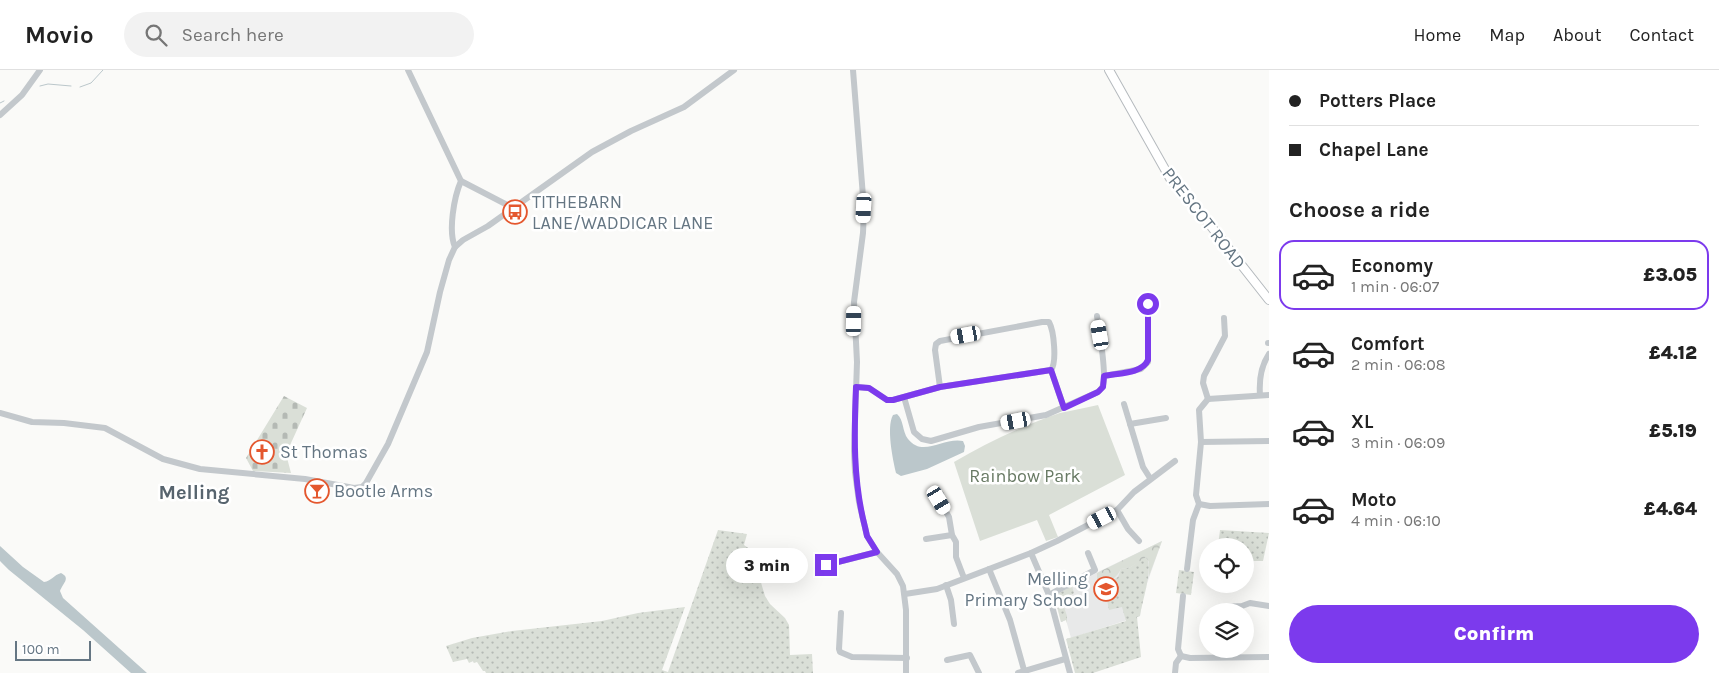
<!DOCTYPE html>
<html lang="en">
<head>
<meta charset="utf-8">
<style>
	body { margin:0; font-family:Karla,sans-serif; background:#f2f2f2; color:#222; height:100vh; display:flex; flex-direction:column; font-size:19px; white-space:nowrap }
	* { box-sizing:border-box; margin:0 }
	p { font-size:16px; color:#767676 }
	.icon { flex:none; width:28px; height:28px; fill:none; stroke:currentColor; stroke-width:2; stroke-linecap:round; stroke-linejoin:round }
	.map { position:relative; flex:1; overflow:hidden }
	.side { display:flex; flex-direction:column; background:#fff; width:450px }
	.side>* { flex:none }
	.banner { display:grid; align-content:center; height:110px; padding:0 20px; background:#fff }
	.tools { position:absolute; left:1199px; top:468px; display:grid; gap:10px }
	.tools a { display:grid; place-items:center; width:55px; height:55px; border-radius:50%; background:#fff; box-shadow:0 5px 20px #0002; font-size:25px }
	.scale { position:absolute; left:15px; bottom:12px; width:76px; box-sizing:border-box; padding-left:5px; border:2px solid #657683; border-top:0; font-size:14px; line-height:18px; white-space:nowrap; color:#657683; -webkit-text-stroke:4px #fff; paint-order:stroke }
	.end { position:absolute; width:22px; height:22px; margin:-11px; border:6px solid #7c3aed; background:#fff; box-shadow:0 0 0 2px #fff }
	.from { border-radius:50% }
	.bubble { position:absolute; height:35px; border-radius:18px; background:#fff; box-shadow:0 5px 20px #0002; font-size:16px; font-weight:800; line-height:35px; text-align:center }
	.car { position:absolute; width:15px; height:30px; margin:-15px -8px; border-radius:6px; box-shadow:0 0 4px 1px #0007; background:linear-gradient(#fff 24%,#345 0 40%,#fff 0 76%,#345 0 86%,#fff 0) }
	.banner b { display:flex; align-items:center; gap:18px; height:48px; font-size:19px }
	.banner b+b { border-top:1px solid #e0e0e0 }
	.banner i { width:12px; height:12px; background:#222 }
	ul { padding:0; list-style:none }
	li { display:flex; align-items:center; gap:15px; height:70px; margin:0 10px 8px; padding:0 10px; border:2px solid transparent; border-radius:15px }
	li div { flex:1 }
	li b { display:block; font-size:19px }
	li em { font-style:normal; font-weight:800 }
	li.selected { border-color:#7c3aed }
	li>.icon { width:45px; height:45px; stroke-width:1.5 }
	h2 { padding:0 20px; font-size:22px; line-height:60px }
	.primary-button { display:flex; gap:10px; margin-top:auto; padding:10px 20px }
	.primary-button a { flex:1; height:58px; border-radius:30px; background:#7c3aed; color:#fff; font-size:20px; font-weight:800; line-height:58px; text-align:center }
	header { display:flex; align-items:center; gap:30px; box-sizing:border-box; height:70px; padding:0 25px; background:#fff; border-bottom:1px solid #e0e0e0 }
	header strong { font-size:24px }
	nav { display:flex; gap:28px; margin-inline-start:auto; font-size:18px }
	.search { width:350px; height:45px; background:#f2f2f2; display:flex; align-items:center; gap:12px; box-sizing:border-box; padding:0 18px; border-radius:28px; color:#767676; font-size:19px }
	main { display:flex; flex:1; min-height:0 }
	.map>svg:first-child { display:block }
</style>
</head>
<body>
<header>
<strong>Movio</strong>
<div class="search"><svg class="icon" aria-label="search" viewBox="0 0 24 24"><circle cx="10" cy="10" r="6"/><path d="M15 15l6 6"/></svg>Search here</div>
<nav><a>Home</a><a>Map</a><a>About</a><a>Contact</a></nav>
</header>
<main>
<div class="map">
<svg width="1269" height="603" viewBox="0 0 1269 603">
	<defs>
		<pattern id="grass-dots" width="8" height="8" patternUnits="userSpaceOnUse" patternTransform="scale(1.25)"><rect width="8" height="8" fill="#dadfd7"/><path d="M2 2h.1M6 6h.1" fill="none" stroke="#b4b9b4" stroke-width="1.8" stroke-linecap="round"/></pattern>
		<pattern id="forest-crowns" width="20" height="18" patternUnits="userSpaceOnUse" patternTransform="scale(1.25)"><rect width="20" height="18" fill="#dadfd7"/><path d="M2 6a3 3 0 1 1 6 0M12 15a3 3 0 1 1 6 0" fill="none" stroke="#b4b9b4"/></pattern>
		<pattern id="cemetery-stones" width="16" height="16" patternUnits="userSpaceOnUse" patternTransform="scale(1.25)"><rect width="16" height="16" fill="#dadfd7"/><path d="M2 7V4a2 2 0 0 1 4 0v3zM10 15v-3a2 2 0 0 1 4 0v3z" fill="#b4b9b4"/></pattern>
	</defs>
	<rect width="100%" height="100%" fill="#fafaf8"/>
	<path fill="#e8e9e9" d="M1162,471L1144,522L1140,546L1071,568L1066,550L1061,552L1055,530L1057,524L1102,500Z"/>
	<g fill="url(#grass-dots)">
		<path d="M718,460L747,464L744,475L751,480L753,486L757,485L758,488L754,489L765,526L770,534L785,548L789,555L790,585L812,584L813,603H486L485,601H483L477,592L474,593L473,591L469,593L467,589L453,592L446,576L472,568L512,561L602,551L638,543L685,537L662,600L668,602Z"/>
		<path d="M1220,460L1269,463L1263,491H1245V476H1218Z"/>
		<path d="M1144,487L1147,488C1153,500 1142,532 1140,546L1137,547L1141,587L1093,603H1075L1066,569L1126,551L1122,537L1109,540L1107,530L1113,528L1111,514L1103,516L1101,510H1113L1118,507L1121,499L1131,497Z"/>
		<path d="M1179,500L1194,502L1191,525L1176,523Z"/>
		<path d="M1072,516L1074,523L1073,524L1061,528L1067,546V553L1066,550L1061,552L1055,528L1057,524Z"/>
	</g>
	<path fill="url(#forest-crowns)" d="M1162,471L1149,506V492L1146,487L1131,497L1121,499C1114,512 1109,511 1097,510V503Z"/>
	<path fill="url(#cemetery-stones)" d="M284,326L307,338L286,384L291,403L253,401L246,388Z"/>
	<path fill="#dadfd7" d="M1098,335L1125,405L1049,445L1058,467L1046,471L1037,450L980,471L954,392C987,373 1024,355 1060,343C1073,340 1086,338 1098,335Z"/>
	<g fill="#bbc7cb">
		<path d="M897,344C904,350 902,361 908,369C923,388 943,367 963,371L965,376L964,382L927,399L901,406L896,403C893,390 886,357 893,345Z"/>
		<path d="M0,476L23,497L44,512C51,511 54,505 61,503C71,508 63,513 60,521L63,528L147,603H131L83,560L9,500L0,491Z"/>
	</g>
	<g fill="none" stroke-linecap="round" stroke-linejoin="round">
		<g stroke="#bbc7cb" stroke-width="1">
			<path d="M40,16L48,14L71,16"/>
			<path d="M80,17L91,13L103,0"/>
			<path d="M0,33L4,31"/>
		</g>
		<g stroke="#b5babe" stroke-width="10">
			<path id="major" d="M1109,0L1171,110L1210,155L1269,230"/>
		</g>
		<g stroke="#c3c8cc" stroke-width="6">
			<path d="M408,0L461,111C454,127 448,161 455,177"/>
			<path d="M853,0L864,139L863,163L854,232L857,292L854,381L855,402L859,432L867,466L877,482L897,504L903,516L906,540V603"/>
			<path d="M0,45L22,25L40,0"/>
			<path d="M461,111L513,138"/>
			<path d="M1268,273H1269"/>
			<path d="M1104,306L1141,299L1148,292V233"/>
			<path d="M856,317L869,318L887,330H893L940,317L1051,300"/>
			<path d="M940,317L935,280L936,274L940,271L1042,252H1049C1054,261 1057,292 1051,300L1064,338"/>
			<path d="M1260,325C1259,311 1261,296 1269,284"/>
			<path d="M904,327L914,362L922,369L931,371L979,357L1046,345L1098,322C1101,319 1102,319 1103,315C1107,303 1099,260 1097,246"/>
			<path d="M1208,329L1203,313L1204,306L1225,266L1224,248"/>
			<path d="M1208,329L1269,325"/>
			<path d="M1124,334L1143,397L1150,408"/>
			<path d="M0,343L32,352L64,353L105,358L163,389L200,399L305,409L354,418L362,417L366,413L388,374L427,282L440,222L449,190L455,177L463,170L488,156L592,82L631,61L684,37L734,0"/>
			<path d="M1130,354L1166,348"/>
			<path d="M1201,372L1269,371"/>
			<path d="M941,424L939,430L949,447L952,465L956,472V487L964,508"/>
			<path d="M1199,434L1210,436L1269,434"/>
			<path d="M1117,440L1128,459L1139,471"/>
			<path d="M926,469L952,465"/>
			<path d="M1031,483L1049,525L1070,603"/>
			<path d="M826,495L877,482"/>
			<path d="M989,499L1010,550L1024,600"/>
			<path d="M1187,499L1193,450L1199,434L1196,425L1201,372L1199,340L1208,329"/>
			<path d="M946,515L951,530L954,554"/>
			<path d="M905,524L937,519L1031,483L1057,471L1117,440L1134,422L1175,391"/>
			<path d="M1049,525L1095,500L1088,483"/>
			<path d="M1224,537L1242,536L1250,533L1269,536"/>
			<path d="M841,543L839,579L840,582L852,587L907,588"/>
			<path d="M1181,586L1190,588L1269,587"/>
			<path d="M1181,586L1178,579L1183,526"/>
			<path d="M947,590L970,585L979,603"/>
			<path d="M1018,603L1065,589"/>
			<path d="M1175,603L1176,593L1181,586"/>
		</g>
		<use href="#major" stroke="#fff" stroke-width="8"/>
	</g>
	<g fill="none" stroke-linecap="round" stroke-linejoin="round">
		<path stroke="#7c3aed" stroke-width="6" d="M826,495L877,482L867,466L865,457C853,411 854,365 856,317L869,318L887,330H893L940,317L1051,300L1064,338L1098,322L1103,317L1104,306C1118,303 1142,304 1148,290V234"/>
	</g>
	<defs>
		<g id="bus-ring" transform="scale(1.25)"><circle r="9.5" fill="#fff" stroke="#e4572e" stroke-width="1.5"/><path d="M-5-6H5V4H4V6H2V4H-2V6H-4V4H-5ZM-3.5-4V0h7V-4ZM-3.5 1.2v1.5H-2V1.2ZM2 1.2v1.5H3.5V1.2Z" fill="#e4572e"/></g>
		<g id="church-ring" transform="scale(1.25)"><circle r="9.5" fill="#fff" stroke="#e4572e" stroke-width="1.5"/><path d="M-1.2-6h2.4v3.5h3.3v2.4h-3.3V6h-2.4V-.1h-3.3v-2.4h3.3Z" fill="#e4572e"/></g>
		<g id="bar-ring" transform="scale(1.25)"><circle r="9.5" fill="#fff" stroke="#e4572e" stroke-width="1.5"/><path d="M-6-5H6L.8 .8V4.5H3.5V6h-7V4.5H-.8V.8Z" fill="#e4572e"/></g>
		<g id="school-ring" transform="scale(1.25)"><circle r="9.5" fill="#fff" stroke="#e4572e" stroke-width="1.5"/><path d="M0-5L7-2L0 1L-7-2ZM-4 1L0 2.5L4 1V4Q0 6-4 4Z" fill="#e4572e"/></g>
	</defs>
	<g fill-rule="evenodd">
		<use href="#bus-ring" x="515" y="142"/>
		<use href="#church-ring" x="262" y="382"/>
		<use href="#bar-ring" x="317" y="421"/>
		<use href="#school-ring" x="1106" y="519"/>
	</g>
	<g text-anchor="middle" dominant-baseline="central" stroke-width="5" stroke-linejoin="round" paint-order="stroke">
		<g font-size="18" fill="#657683" stroke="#fff" text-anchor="start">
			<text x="532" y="132">TITHEBARN<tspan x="532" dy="21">LANE/WADDICAR LANE</tspan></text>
			<text x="280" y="382">St Thomas</text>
			<text x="334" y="421">Bootle Arms</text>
			<text x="1088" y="509" text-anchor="end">Melling<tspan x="1088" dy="21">Primary School</tspan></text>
		</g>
		<g font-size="18" fill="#657683" stroke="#fff">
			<text transform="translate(1204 148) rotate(52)">PRESCOT ROAD</text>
		</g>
		<g font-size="18" fill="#687a64" stroke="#fff">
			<text x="1025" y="406">Rainbow Park</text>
		</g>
		<g font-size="20" font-weight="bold" fill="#57646e" stroke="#fff">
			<text x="194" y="422">Melling</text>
		</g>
	</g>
</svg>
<div class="tools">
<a><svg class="icon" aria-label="locate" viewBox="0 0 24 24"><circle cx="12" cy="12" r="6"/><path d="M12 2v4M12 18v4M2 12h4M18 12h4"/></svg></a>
<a><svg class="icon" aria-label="layers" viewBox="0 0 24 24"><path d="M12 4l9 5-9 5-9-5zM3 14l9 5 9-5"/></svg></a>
</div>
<div class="scale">100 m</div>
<i class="end from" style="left:1148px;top:234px"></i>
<i class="end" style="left:826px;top:495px"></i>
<div class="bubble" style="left:726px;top:478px;width:82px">3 min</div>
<i class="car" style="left:864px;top:138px;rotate:183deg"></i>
<i class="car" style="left:854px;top:251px;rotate:1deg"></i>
<i class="car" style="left:966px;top:265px;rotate:260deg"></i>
<i class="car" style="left:1100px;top:265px;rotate:350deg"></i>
<i class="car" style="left:1016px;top:351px;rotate:260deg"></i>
<i class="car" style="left:939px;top:430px;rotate:149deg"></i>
<i class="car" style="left:1102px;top:448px;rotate:243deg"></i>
</div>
<section class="side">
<div class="banner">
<b><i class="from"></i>Potters Place</b>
<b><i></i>Chapel Lane</b>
</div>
<h2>Choose a ride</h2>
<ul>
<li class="selected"><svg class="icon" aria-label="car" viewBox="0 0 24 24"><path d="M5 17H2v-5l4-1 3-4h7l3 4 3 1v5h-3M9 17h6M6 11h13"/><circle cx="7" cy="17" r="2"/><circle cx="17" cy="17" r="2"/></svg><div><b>Economy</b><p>1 min · 06:07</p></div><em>£3.05</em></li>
<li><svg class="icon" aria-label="car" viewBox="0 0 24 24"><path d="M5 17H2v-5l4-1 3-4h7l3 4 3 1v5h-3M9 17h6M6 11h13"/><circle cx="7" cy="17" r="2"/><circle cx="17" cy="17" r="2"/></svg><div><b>Comfort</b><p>2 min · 06:08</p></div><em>£4.12</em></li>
<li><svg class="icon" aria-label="car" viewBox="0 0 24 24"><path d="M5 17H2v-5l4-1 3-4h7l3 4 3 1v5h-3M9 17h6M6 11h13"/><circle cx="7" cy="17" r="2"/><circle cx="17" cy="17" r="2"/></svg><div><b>XL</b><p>3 min · 06:09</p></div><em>£5.19</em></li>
<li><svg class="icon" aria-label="car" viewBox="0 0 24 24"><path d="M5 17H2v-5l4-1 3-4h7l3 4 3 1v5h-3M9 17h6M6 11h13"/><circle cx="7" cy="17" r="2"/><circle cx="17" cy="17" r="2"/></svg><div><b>Moto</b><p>4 min · 06:10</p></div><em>£4.64</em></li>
</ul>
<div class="primary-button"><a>Confirm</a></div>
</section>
</main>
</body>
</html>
